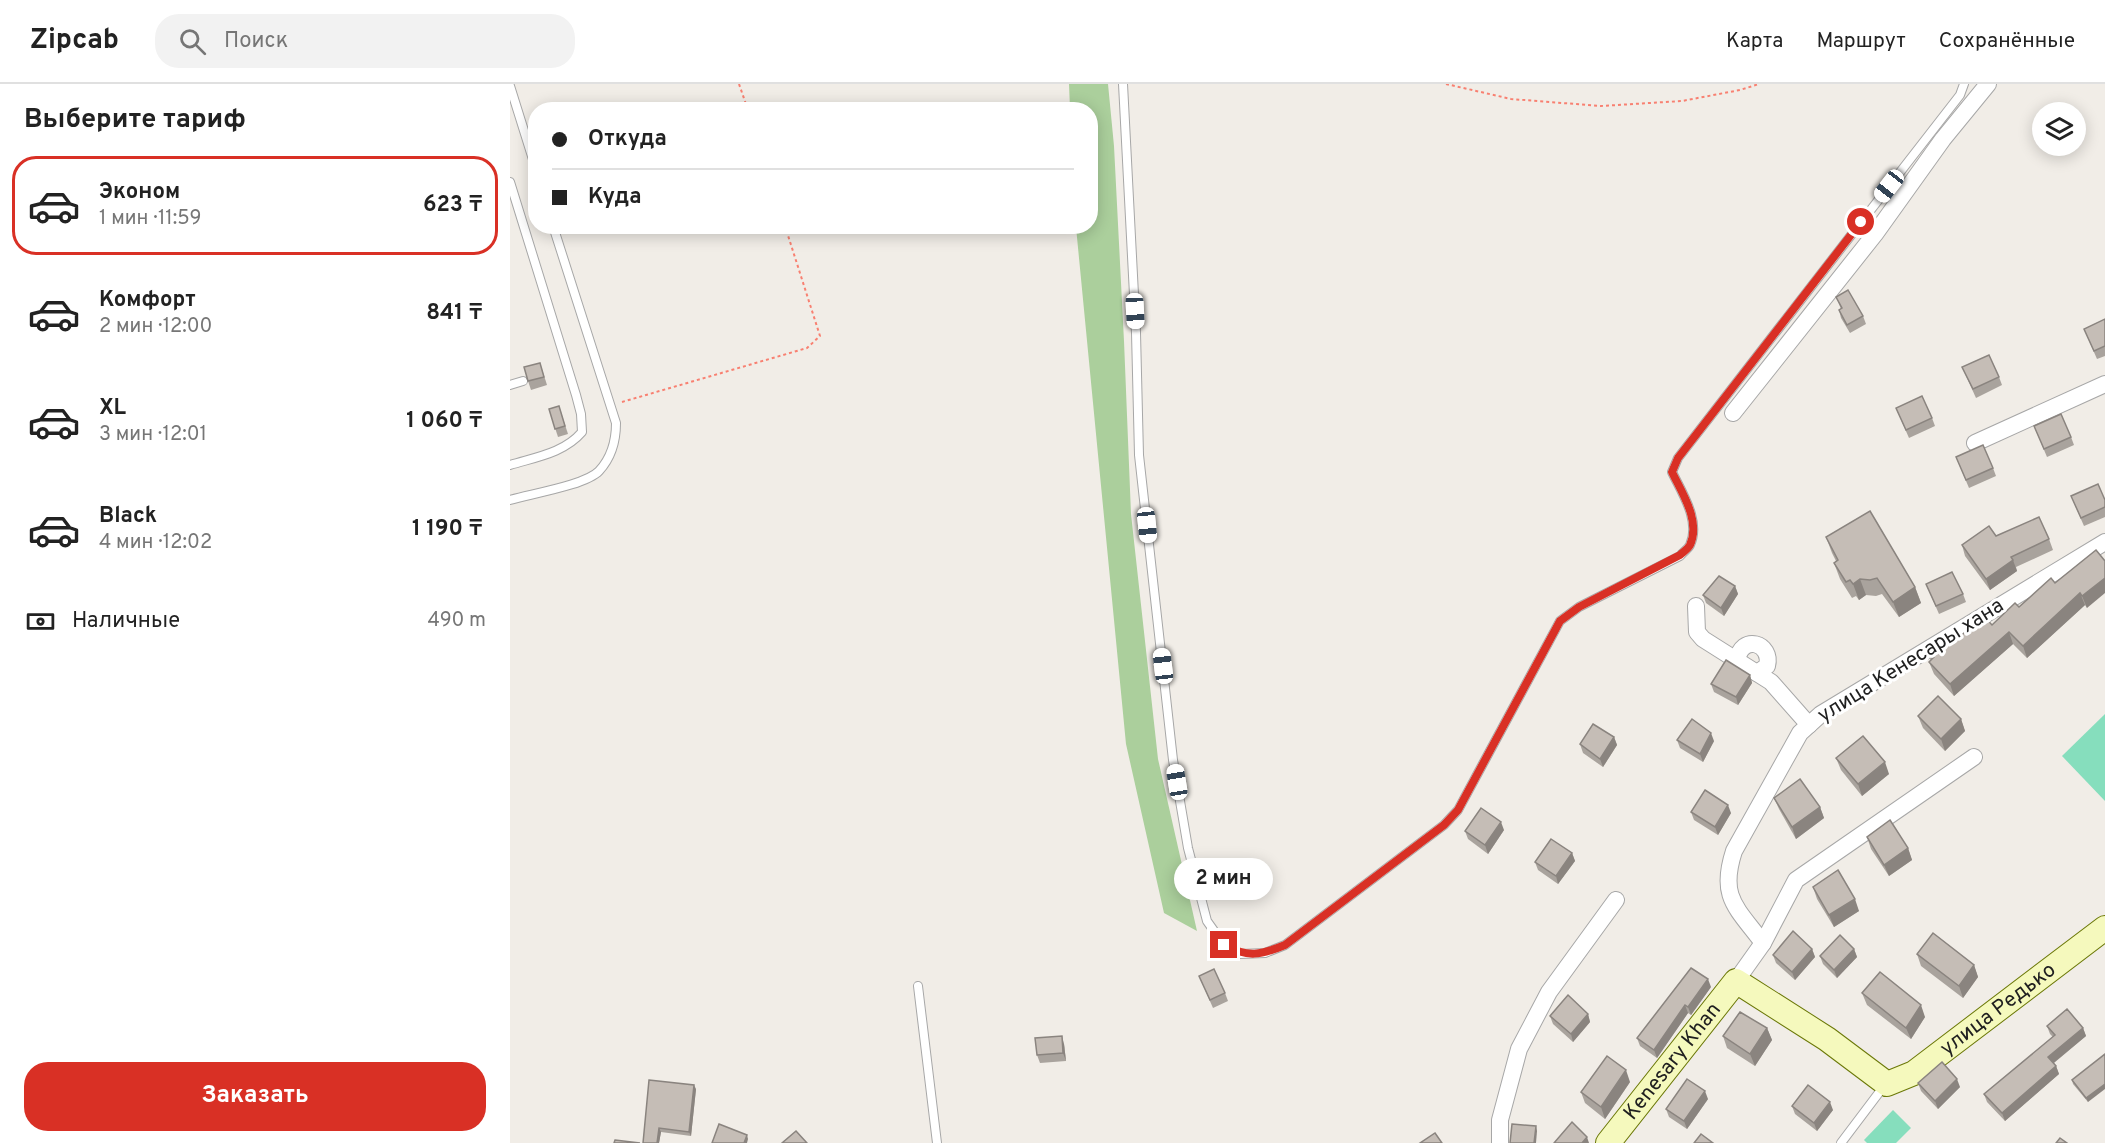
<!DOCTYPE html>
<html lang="ru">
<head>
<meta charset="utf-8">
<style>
	body { margin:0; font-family:Overpass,sans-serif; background:#f2f2f2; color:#222; height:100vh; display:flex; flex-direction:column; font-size:22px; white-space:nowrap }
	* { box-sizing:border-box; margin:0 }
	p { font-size:20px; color:#767676 }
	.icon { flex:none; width:33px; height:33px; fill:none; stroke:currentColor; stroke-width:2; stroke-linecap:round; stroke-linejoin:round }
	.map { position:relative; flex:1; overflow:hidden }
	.panel { display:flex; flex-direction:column; background:#fff; width:510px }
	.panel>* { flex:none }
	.hud { position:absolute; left:18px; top:18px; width:570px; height:132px; border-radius:24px; box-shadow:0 3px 15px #0003; display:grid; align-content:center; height:132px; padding:0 24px; background:#fff }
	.tools { position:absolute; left:1522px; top:18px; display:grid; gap:12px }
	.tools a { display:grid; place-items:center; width:54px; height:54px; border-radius:50%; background:#fff; box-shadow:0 3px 15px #0003; font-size:30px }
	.end { position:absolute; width:27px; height:27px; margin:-14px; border:8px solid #d93025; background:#fff; box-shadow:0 0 0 3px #fff }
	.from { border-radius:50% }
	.bubble { position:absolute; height:42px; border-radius:21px; background:#fff; box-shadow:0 3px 15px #0003; font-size:20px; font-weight:700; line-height:42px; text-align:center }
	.car { position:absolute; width:18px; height:36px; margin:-18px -9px; border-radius:8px; box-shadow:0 0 4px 2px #0007; background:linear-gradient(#fff 24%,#345 0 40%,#fff 0 76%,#345 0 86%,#fff 0) }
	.hud b { display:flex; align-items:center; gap:21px; height:57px; font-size:22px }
	.hud b+b { border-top:2px solid #e0e0e0 }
	.hud i { width:15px; height:15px; background:#222 }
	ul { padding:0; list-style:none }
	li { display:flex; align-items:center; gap:18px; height:99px; margin:0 12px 9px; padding:0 12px; border:3px solid transparent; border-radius:24px }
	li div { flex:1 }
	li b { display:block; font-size:22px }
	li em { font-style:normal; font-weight:700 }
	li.selected { border-color:#d93025 }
	li>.icon { width:54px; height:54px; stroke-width:1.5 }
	h2 { padding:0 24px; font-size:27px; line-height:72px }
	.pay { display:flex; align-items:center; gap:15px; height:66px; padding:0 24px; font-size:22px }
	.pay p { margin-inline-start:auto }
	.button { display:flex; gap:12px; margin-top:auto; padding:12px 24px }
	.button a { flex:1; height:69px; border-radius:24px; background:#d93025; color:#fff; font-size:24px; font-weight:700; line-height:69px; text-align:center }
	header { display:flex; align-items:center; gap:36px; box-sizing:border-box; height:84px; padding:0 30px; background:#fff; border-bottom:2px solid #e0e0e0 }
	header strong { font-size:28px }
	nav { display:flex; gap:33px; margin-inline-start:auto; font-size:21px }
	.search { width:420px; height:54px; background:#f2f2f2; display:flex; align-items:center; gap:15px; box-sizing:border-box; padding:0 21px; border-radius:24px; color:#767676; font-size:22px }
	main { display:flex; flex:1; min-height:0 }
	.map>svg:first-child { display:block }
</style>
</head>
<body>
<header>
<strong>Zipcab</strong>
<div class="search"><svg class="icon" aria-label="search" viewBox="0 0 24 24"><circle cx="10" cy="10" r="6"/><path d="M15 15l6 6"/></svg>Поиск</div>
<nav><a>Карта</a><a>Маршрут</a><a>Сохранённые</a></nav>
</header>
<main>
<section class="panel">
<h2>Выберите тариф</h2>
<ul>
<li class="selected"><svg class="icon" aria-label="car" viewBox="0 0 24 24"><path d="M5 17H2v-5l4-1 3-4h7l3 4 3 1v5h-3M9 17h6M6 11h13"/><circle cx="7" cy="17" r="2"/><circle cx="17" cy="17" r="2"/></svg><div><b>Эконом</b><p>1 мин · 11:59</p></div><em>623 ₸</em></li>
<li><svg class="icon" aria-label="car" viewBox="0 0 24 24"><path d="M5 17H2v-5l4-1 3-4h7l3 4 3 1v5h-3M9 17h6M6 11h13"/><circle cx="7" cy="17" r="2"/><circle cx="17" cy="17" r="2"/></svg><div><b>Комфорт</b><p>2 мин · 12:00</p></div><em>841 ₸</em></li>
<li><svg class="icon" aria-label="car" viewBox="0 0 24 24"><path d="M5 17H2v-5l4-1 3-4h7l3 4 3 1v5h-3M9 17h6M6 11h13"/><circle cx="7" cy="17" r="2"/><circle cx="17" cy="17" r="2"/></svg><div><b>XL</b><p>3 мин · 12:01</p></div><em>1 060 ₸</em></li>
<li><svg class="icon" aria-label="car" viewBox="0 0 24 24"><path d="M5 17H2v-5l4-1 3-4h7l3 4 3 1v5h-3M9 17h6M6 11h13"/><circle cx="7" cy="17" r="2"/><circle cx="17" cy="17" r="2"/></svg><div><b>Black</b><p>4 мин · 12:02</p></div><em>1 190 ₸</em></li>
</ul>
<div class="pay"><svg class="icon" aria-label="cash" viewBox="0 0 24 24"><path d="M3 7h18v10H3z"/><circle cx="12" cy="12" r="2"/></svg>Наличные<p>490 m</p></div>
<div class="button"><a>Заказать</a></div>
</section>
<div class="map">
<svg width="1595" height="1059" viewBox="0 0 1595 1059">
	<rect width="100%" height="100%" fill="#f1ede7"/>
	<path fill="#abcf9c" d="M559,0H598L604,62L614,257L621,430L648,675L687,847L654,829L616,660L566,143L580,142V26L560,25Z"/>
	<g fill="#86debd">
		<path d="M1595,630V717L1552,672Z"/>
		<path d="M1383,1026L1401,1044L1386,1059H1357L1354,1056Z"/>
	</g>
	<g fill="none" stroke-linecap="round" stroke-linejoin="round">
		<g stroke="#a7a7a7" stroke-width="10">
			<g id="lane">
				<path d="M613,0L626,249L629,371L663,676L678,764L697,837L714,861L730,870L755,869L775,861L934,741L948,726L1050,537L1069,523L1170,472C1173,468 1178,465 1180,461C1191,437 1172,409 1162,388L1168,374L1450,11L1454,0"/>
				<path d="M0,2L26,85"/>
				<path d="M0,98L66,311L71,330L72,348C54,369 26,373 0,381"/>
				<path d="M0,301L13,297"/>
				<path d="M0,416C20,410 76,401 89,387C102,373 106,357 106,339L43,142"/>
				<path d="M408,902L427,1059"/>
				<path d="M1331,1059L1374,1002"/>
			</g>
		</g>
		<g stroke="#a7a7a7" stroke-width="18">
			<g id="street">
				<path d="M1223,329L1365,150L1433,55L1478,0"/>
				<path d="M1465,359L1595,300"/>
				<path d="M1186,522L1187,548L1193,555L1261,598L1299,641"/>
				<path d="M1227,577C1231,549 1263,559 1257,582L1247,589"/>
				<path d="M1253,859C1226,823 1209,813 1224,767L1290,649L1311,630L1595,458"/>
				<path d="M1226,897L1253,859L1286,796L1464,673"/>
				<path d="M990,1059V1036L1009,965L1039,908L1106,816"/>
			</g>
		</g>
		<g stroke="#6b7807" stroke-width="26">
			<g id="secondary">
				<path id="s1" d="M1098,1059L1226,897L1317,955L1377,1000L1404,989L1595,844"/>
			</g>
		</g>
		<g stroke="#f88071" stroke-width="2" stroke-dasharray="3 3" stroke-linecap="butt">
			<path d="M229,0L238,26"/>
			<path d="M936,0L1001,15L1091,22L1172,17L1230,6L1249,0"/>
			<path d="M112,318L297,264L310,252L275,142"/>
		</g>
		<use href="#lane" stroke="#fff" stroke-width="8"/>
		<use href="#street" stroke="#fff" stroke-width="16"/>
		<use href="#secondary" stroke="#f5f9bd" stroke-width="24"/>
	</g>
	<g fill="#a9a39d">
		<path d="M1326,213L1353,232L1356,240L1340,249L1331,234L1329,226L1331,225Z"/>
		<path d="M1595,235V272L1587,275L1574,245Z"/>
		<path d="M30,279L37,301L21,306L18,297Z"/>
		<path d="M1452,283L1489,293L1492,301L1466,314Z"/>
		<path d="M49,322L58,350L48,353L39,325Z"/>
		<path d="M1386,324L1422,334L1425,342L1399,354Z"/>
		<path d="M1524,342L1561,353L1564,361L1537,373Z"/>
		<path d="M1446,373L1483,384L1486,392L1459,404Z"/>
		<path d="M1561,412L1595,416V433L1574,442Z"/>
		<path d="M1486,452L1539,455L1543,466L1506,483L1507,487L1480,506L1455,472L1452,461Z"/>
		<path d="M1316,453L1405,503L1411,519L1389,533L1372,510L1366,512L1356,511L1349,516L1346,512L1342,514L1330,495L1324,479L1326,477L1322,469Z"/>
		<path d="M1586,466L1577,524L1575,521L1517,574L1503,560L1444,612L1424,590L1419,578L1421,577L1416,564L1437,561L1446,556L1460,543L1458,538L1482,541L1545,499Z"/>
		<path d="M1416,500L1453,510L1456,518L1429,530Z"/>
		<path d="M1225,502L1228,510L1214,532L1196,519L1193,511Z"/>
		<path d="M1240,591L1242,599L1228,621L1204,608L1201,600Z"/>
		<path d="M1408,632L1451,635L1455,647L1435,667L1413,644Z"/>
		<path d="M1104,653L1107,661L1093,683L1073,669L1070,660Z"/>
		<path d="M1167,656L1204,657L1193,678L1170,664Z"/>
		<path d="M1326,674L1379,690L1352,712L1331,686Z"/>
		<path d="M1264,714L1310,723L1314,734L1286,755L1269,725Z"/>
		<path d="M1181,728L1221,729L1208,751L1184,736Z"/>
		<path d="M994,746L978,770L958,755L955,747Z"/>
		<path d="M1357,753L1398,764L1402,776L1379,792L1361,765Z"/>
		<path d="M1062,769L1065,777L1048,800L1028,786L1025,778Z"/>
		<path d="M1303,803L1349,827L1324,843L1307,815Z"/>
		<path d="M1302,865L1305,873L1285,896L1266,879L1263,871Z"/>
		<path d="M1344,865L1347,873L1327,894L1313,880L1310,872Z"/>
		<path d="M1407,870L1464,881L1468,893L1453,914L1411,882Z"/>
		<path d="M689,892L715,909L718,917L703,924Z"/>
		<path d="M1201,903L1181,931L1178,929L1147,974L1130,962L1127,954Z"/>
		<path d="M1352,909L1415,933L1401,955L1357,921Z"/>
		<path d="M1078,930L1080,938L1063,958L1043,940L1040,932Z"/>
		<path d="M1537,942L1573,944L1576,952L1544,979L1546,982L1549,990L1495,1037L1477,1018L1474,1010L1543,953L1540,950Z"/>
		<path d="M1257,944L1262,956L1245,982L1217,964L1213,952Z"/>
		<path d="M554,960L556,977L530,979L527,971Z"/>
		<path d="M1595,970L1578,1018L1563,1000L1562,996Z"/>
		<path d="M1120,998L1095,1035L1075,1019L1071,1008Z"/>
		<path d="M1408,999L1450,1003L1428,1025L1411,1007Z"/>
		<path d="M186,1005L181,1052L151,1048L149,1059H133Z"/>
		<path d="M1198,1015L1177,1045L1159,1033L1156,1025Z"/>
		<path d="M1282,1022L1323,1026L1307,1047L1285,1030Z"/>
	</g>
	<g fill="#8a847f">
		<path d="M1503,476L1507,487L1480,506L1476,495Z"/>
		<path d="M1595,494V509L1577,524L1572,512Z"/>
		<path d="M1350,495L1356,511L1349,516L1343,500Z"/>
		<path d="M1225,502L1228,510L1214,532L1211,524Z"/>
		<path d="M1405,503L1411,519L1389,533L1383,518Z"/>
		<path d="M1570,509L1575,521L1517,574L1513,562Z"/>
		<path d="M1499,548L1503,560L1444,612L1440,600Z"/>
		<path d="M1240,591L1242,599L1228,621L1226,613Z"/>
		<path d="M1451,635L1455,647L1435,667L1431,655Z"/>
		<path d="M1201,649L1204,657L1193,678L1190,670Z"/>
		<path d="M1104,653L1107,661L1093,683L1090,675Z"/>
		<path d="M1375,678L1379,690L1352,712L1348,700Z"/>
		<path d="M1218,721L1221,729L1208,751L1205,743Z"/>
		<path d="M1310,723L1314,734L1286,755L1282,743Z"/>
		<path d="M991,738L994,746L978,770L975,761Z"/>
		<path d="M1398,764L1402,776L1379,792L1374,781Z"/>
		<path d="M1062,769L1065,777L1048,800L1046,792Z"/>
		<path d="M1345,815L1349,827L1324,843L1319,831Z"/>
		<path d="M1302,865L1305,873L1285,896L1282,888Z"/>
		<path d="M1344,865L1347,873L1327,894L1324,886Z"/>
		<path d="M1464,881L1468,893L1453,914L1449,902Z"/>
		<path d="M1198,895L1201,903L1181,931L1178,923Z"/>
		<path d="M1175,921L1178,929L1147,974L1144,966Z"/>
		<path d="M1411,921L1415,933L1401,955L1396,944Z"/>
		<path d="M1078,930L1080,938L1063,958L1061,950Z"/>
		<path d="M1257,944L1262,956L1245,982L1240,970Z"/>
		<path d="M1573,944L1576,952L1541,981L1538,973Z"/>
		<path d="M552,952L554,960L556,977L553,969Z"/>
		<path d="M1546,982L1549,990L1495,1037L1492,1029Z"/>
		<path d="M1116,986L1120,998L1095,1035L1091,1023Z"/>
		<path d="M1447,995L1450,1003L1428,1025L1425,1017Z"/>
		<path d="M1595,1000V1005L1578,1018L1576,1014Z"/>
		<path d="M184,1001L186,1005L181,1052L179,1048Z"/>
		<path d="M1195,1007L1198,1015L1177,1045L1174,1037Z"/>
		<path d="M1320,1018L1323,1026L1307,1047L1304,1039Z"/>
		<path d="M1026,1042L1027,1047L1026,1059H1024Z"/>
		<path d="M149,1044L151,1048L149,1059H147Z"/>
		<path d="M237,1051L238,1055L237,1059H234Z"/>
		<path d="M1077,1053L1079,1059H1072Z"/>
	</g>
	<g fill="#c5bdb6" stroke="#8a847f" stroke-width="1.5">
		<path d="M1338,206L1353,232L1337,241L1329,226L1332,224L1326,213Z"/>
		<path d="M1595,235V262L1584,267L1574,245Z"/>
		<path d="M1479,271L1489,293L1463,305L1452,283Z"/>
		<path d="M30,279L34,293L18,297L14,283Z"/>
		<path d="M1412,312L1422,334L1396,346L1386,324Z"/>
		<path d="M49,322L55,342L45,345L39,325Z"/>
		<path d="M1551,330L1561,353L1534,365L1524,342Z"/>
		<path d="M1473,361L1483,384L1456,396L1446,373Z"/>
		<path d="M1588,400L1595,416V423L1571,434L1561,412Z"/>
		<path d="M1360,427L1405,503L1383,518L1367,494L1360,496L1350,495L1343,500L1340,496L1336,498L1324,479L1328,476L1316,453Z"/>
		<path d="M1529,433L1539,455L1501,473L1503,476L1476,495L1452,461L1479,442L1486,452Z"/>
		<path d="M1586,466L1595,477V494L1572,512L1570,509L1513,562L1499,548L1440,600L1419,578L1424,573L1416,564L1431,555L1437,561L1444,554L1446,556L1462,542L1458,538L1472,530L1482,541L1505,519L1509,523L1541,494L1545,499Z"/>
		<path d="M1442,488L1453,510L1426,522L1416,500Z"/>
		<path d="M1209,492L1225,502L1211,524L1193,511Z"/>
		<path d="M1216,576L1240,591L1226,613L1201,600Z"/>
		<path d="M1428,612L1451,635L1431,655L1408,632Z"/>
		<path d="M1182,635L1201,649L1190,670L1167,656Z"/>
		<path d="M1083,640L1104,653L1090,675L1070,660Z"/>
		<path d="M1353,652L1375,678L1348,700L1326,674Z"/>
		<path d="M1290,695L1310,723L1282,743L1264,714Z"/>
		<path d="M1195,706L1218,721L1205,743L1181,728Z"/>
		<path d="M971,724L991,738L975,761L955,747Z"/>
		<path d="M1380,736L1398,764L1374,781L1357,753Z"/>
		<path d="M1041,755L1062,769L1046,792L1025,778Z"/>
		<path d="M1328,786L1345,815L1319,831L1303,803Z"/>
		<path d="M1283,847L1302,865L1282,888L1263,871Z"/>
		<path d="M1423,849L1464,881L1449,902L1407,870Z"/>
		<path d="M1330,851L1344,865L1324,886L1310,872Z"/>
		<path d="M1181,884L1198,895L1178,923L1175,921L1144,966L1127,954Z"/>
		<path d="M704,885L715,909L700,916L689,892Z"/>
		<path d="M1370,888L1411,921L1396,944L1352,909Z"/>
		<path d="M1058,911L1078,930L1061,950L1040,932Z"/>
		<path d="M1557,925L1573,944L1538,973L1546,982L1492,1029L1474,1010L1545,951L1537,942Z"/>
		<path d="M1230,928L1257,944L1240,970L1213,952Z"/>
		<path d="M552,952L553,969L527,971L525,954Z"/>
		<path d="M1595,970V1000L1576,1014L1562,996Z"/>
		<path d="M1097,972L1116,986L1091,1023L1071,1008Z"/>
		<path d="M1432,978L1447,995L1425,1017L1408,999Z"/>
		<path d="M1177,995L1195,1007L1174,1037L1156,1025Z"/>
		<path d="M139,996L184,1001L179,1048L149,1044L147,1059H133Z"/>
		<path d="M1298,1001L1320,1018L1304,1039L1282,1022Z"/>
		<path d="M1062,1038L1077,1053L1072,1059H1044Z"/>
		<path d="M209,1040L237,1051L234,1059H202Z"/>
		<path d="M1002,1040L1026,1042L1024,1059H1000Z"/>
		<path d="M286,1047L297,1059H272Z"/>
		<path d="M925,1049L932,1059H910Z"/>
		<path d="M1191,1050L1203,1059H1184Z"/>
		<path d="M1550,1054L1557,1059H1546Z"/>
		<path d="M105,1056L130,1059H104Z"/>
	</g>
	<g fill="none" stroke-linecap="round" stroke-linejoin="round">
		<path stroke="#d93025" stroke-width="8" d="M714,861C738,874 751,871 775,861L934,741L948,726L1050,537L1069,523L1170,471C1173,468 1178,465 1180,461C1191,437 1172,409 1162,388L1168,374L1351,138"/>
	</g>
	<g text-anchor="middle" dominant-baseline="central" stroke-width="6" stroke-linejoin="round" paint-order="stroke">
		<g font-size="21" fill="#202020" stroke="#fff">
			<text transform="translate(1401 577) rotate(-32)">улица Кенесары хана</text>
			<text stroke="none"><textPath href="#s1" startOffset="524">улица Редько</textPath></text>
			<text stroke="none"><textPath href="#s1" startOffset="104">Kenesary Khan</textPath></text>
		</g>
	</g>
</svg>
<div class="tools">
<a><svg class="icon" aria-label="layers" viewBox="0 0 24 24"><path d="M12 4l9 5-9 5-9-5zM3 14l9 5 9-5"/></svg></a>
</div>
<i class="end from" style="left:1351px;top:138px"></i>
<i class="end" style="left:714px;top:861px"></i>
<div class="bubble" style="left:664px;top:774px;width:99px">2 мин</div>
<i class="car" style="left:1379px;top:102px;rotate:218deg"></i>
<i class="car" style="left:625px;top:227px;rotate:177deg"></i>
<i class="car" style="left:637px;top:441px;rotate:174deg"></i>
<i class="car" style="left:653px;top:582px;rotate:353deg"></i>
<i class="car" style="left:667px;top:698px;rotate:351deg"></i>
<div class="hud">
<b><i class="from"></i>Откуда</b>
<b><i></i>Куда</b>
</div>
</div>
</main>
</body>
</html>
